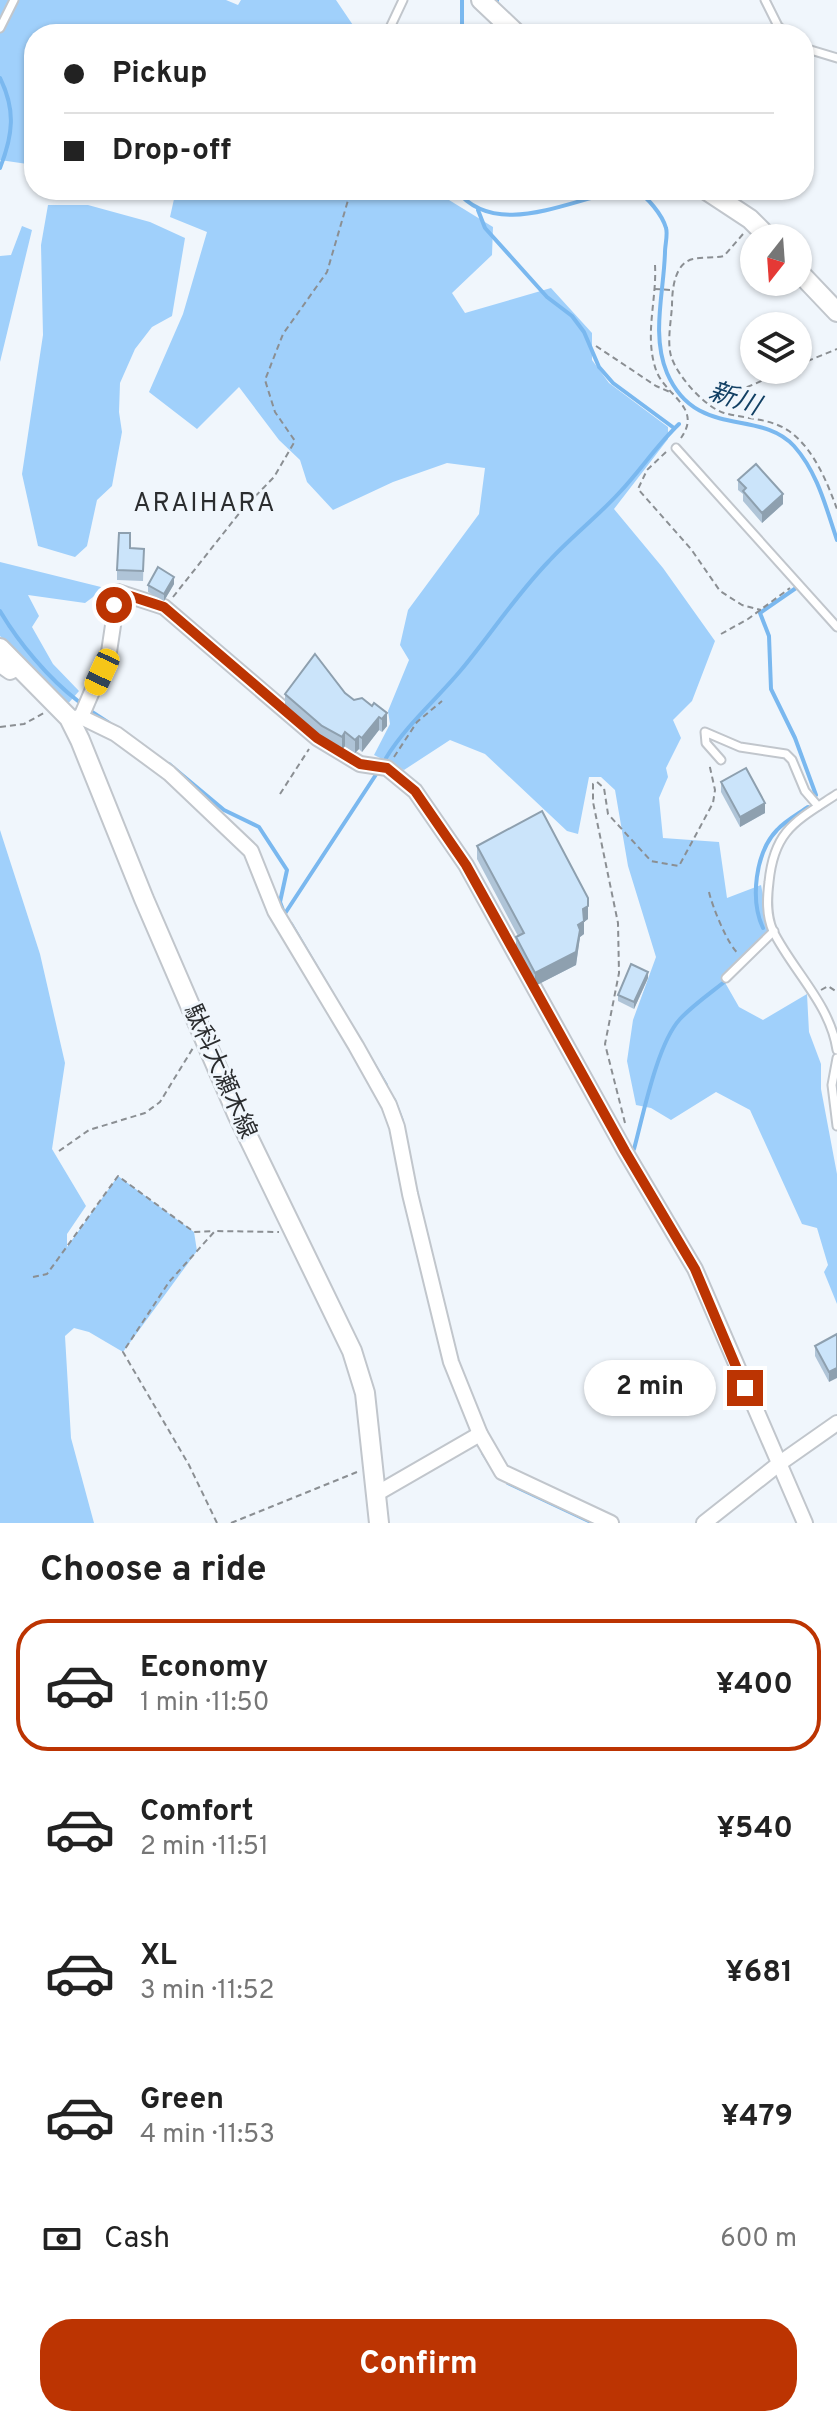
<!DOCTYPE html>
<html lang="en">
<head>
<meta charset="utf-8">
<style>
	body { margin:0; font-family:Overpass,"Noto Sans JP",sans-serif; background:#f6f6f6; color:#222; height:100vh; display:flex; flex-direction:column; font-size:30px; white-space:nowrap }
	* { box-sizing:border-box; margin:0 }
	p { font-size:26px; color:#767676 }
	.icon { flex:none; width:44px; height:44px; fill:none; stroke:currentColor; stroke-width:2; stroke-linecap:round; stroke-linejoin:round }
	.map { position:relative; height:1523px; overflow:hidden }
	.side { display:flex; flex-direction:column; background:#fff; flex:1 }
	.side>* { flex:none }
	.banner { position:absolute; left:24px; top:24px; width:790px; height:176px; border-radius:32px; box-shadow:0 2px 6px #0004; display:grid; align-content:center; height:176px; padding:0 40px; background:#fff }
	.needle { width:52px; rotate:197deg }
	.fabs { position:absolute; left:740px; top:224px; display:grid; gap:16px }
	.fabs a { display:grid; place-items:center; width:72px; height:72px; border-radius:50%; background:#fff; box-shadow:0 2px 6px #0004; font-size:40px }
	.end { position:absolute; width:36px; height:36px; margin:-18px; border:10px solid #bc3402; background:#fff; box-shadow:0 0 0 4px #fff }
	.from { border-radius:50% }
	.bubble { position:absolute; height:56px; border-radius:28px; background:#fff; box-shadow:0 2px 6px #0004; font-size:26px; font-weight:700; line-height:56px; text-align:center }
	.car { position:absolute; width:24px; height:48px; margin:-24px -12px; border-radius:10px; box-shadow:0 0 6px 2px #0007; background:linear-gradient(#f5c518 24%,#345 0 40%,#f5c518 0 76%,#345 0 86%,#f5c518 0) }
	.banner b { display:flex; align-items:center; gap:28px; height:76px; font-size:30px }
	.banner b+b { border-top:2px solid #e0e0e0 }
	.banner i { width:20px; height:20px; background:#222 }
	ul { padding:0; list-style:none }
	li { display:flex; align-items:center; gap:24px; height:132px; margin:0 16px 12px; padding:0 24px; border:4px solid transparent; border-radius:32px }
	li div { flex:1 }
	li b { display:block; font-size:30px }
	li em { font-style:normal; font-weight:700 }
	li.active { border-color:#bc3402 }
	li>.icon { width:72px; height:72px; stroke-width:1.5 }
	h2 { padding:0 40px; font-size:36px; line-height:96px }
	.pay { display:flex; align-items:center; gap:20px; height:88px; padding:0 40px; font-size:30px }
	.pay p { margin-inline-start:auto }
	.cta { display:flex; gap:16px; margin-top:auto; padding:16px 40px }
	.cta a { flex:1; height:92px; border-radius:32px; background:#bc3402; color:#fff; font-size:32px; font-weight:700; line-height:92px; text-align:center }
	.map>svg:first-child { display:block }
</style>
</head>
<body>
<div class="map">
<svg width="837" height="1523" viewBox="0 0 837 1523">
	<rect width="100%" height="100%" fill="#f0f6fc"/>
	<g fill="#a0d0fb">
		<path d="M0,0H226L238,5L241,0H336L359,34H34V165L0,160Z"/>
		<path d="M176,190H446L449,200L493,227L492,255L452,293L465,313L551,288L592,333V360L609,383L668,427V439L614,509L663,568L715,641L692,701L673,720L681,738L666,768L668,777L659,798L663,838L719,842L727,898L761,885L770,931L723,979L739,1007L763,1020L807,994L809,1032L821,1064V1089L837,1174V1304L824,1272L828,1265L817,1228L802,1224L750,1110L716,1092L671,1120L651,1108L636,1105L627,1061L633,1020L656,957L628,866L615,790L601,777H589L578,834L567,831L485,754L450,740L404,770L374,755L390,724L388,711L409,660L400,645L408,610L479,514L485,468L447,463L393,482L333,510L307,482L300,460L279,440L239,387L197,429L149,392L183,314L207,232L170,217Z"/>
		<path d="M48,205H88L150,222L185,238L172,316L152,327L135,349L120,383L119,412L122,432L112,486L97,500L87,546L75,557L38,546L22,474L43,335L41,245Z"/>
		<path d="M22,226L32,230L0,362V256L11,255Z"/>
		<path d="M0,562L105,588L85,603L28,595L39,616L32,627L53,664L79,691L66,706L0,636Z"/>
		<path d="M0,830L40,954L65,1063L52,1149L86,1206L67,1234V1247L118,1176L194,1232L197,1251L123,1352L89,1332L74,1328L65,1336L71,1438L94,1523H0Z"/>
	</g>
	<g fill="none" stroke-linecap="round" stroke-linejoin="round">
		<g stroke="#7ab8ef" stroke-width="4">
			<path d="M497,0V1"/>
			<path d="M462,34V0"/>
			<path d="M0,78C16,110 13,135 0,168"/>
			<path d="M456,190C497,242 573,197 626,190"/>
			<path d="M555,190L583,199"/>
			<path d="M636,190C647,197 662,214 666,228C668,234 665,245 665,252C664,292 651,335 667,373C696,440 759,408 794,446C818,473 826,508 837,540"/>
			<path d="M478,210L485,228L547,297L572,316L584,332L599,367L613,383L674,428"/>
			<path d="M796,588L760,613L769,636L771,689L795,738L816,795"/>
			<path d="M0,611C19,643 48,678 78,701"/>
			<path d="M89,710L109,723"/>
			<path d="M386,758C407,724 436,700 461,670C491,634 516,595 549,561C571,537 597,517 619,493C640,471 656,446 679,424"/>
			<path d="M169,764L224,810L259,827L287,870L280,902L284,913"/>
			<path d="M284,915L377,773"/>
			<path d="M291,924L386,1085"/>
			<path d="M763,928C750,900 755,853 777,830C785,821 798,814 808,807"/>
			<path d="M394,1100L402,1121"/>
			<path d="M634,1149C643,1116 657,1044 680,1019C694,1004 712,992 728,979"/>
			<path d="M483,1453L495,1472"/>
			<path d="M508,1483L593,1523"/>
		</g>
		<g stroke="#c1c6cc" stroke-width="11">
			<g id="lane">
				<path d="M765,0L778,26L786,34"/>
				<path d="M0,28L14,0"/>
				<path d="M387,34L403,0"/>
				<path d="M804,48L837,58"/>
				<path d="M676,448L837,627"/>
				<path d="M721,760L706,743L705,732L740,747L786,754L792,760L805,791L818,806"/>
				<path d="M837,794C796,821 774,830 769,882C767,898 766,915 773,931C793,971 830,1004 837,1050"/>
				<path d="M726,978L774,931"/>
				<path d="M837,1058L832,1085L837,1126"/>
			</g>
		</g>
		<g stroke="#c1c6cc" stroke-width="18">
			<g id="street">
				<path d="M0,665L10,672L18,668"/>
				<path d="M81,717L109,652L118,592L164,607L317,738L360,764L387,768L415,791L466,865L625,1151L695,1269L805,1523"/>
				<path d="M75,718L81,717L116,734L169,773L251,851L275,911L356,1046L389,1105L397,1127L410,1194L451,1362L480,1434L502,1472L611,1523"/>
				<path d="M376,1494L480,1434"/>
				<path d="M704,1523L780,1463L837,1423"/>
			</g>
		</g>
		<g stroke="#c1c6cc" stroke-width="22">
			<g id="secondary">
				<path d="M481,0L517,34"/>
				<path d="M706,190L750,219L769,238"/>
				<path d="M798,271L837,312"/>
				<path d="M0,648L69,718L80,740L144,899L237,1114L352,1351L365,1393L379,1523"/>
			</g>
		</g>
		<g stroke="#8b8f93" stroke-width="2" stroke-dasharray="6 4" stroke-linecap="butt">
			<path d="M743,234L724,256C714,258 703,257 693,259C674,263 672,291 672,306C671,322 667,341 671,356C677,376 705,407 724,413C746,419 770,418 789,431C814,449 827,482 837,509"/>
			<path d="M655,265C657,300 644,335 656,370C665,396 703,407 681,438"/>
			<path d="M654,289L672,290"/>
			<path d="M596,346L656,386L670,392"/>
			<path d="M798,365L837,349"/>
			<path d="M710,403L787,370"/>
			<path d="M666,452L647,470L638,489L691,549L720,591L742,605L761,610"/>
			<path d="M173,597L241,511L274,477L295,441L275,412L265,380L283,334L327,272L351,190"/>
			<path d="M721,634L748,619L790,588"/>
			<path d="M0,727L24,724L44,713"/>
			<path d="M394,757L417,722L442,701"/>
			<path d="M280,794L309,749"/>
			<path d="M709,892C712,906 729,948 739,954"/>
			<path d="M821,990L828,986L837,992"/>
			<path d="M625,1123L605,1044L619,973L618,923L593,802V784L597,782L604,788L608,814L651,861L679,866L713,803L715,790L709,763"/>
			<path d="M59,1151L89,1130L145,1113L160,1102L193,1048"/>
			<path d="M33,1277L47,1274L118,1176L194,1232L214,1231"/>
			<path d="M217,1523L189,1465L123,1352L169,1282L215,1231L279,1232"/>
			<path d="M231,1523L357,1472"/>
		</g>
		<use href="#lane" stroke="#fff" stroke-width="7"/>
		<use href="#street" stroke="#fff" stroke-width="14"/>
		<use href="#secondary" stroke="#fff" stroke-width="18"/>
	</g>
	<g fill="#afc4d7">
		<path d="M738,480L783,504L762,523L743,501V494L738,490Z"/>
		<path d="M130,548L144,549L143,581L117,580V570Z"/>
		<path d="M174,584L164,601L148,592V585Z"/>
		<path d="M345,693L354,700L372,706L374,703L387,726L382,732L379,730L362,752L359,749L355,753L345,746L342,750L322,739L285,707V694Z"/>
		<path d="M721,782L765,813L740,827L721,792Z"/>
		<path d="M477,846L588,919L584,922V934L580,937L576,965L535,986L516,951V937L518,936L477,859Z"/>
		<path d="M648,978L634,1009L618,1001V995Z"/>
		<path d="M837,1334L829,1382L815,1356V1346Z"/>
	</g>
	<g fill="#8ea0af">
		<path d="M783,494V504L762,523V513Z"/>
		<path d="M174,577V584L164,601V594Z"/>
		<path d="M387,713V726L382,732V719Z"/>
		<path d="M379,717V730L362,752V738Z"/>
		<path d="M345,732V746L342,750V737Z"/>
		<path d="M359,736V749L355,753V740Z"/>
		<path d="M765,803V813L740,827V817Z"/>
		<path d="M588,906V919L584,922V934L580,937L576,965L535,986V973L578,925L583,909Z"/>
		<path d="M648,972V978L634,1009V1002Z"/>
		<path d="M837,1368V1378L829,1382V1372Z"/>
	</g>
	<g fill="#cbe4fa" stroke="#8ea0af" stroke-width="2">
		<path d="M756,464L783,494L762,513L743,491L746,488L738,480Z"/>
		<path d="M119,533H130V548L144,549L143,571L117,570Z"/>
		<path d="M158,567L174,577L164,594L148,585Z"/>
		<path d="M315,654L345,693L354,700L362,698L372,706L374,703L387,713L382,719L379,717L362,738L359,736L355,740L345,732L342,737L322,726L285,694Z"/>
		<path d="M746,768L765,803L740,817L721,782Z"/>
		<path d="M542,811L588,898V906L583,909L584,921L578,925L580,930L576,952L535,973L516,937L524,933L477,846Z"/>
		<path d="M631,964L648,972L634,1002L618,995Z"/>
		<path d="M837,1334V1368L829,1372L815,1346Z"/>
	</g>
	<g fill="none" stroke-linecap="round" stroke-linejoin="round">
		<path stroke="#bc3402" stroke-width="10" d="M114,605L118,592L164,607L317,738L360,764L387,768L415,791L466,865L625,1151L695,1269L745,1388"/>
	</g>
	<g text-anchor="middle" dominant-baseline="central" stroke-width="6" stroke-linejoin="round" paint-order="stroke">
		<g font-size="24" fill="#2b2d2f" stroke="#f0f6fc">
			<text transform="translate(219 1072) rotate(66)">駄科大瀬木線</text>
		</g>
		<g font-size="26" font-style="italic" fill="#124064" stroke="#f0f6fc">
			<text transform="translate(734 400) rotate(19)">新川</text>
		</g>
		<g font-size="26" letter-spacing="2" fill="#2b2d2f" stroke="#f0f6fc">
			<text x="205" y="504">ARAIHARA</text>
		</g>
	</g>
</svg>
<div class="fabs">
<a><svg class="needle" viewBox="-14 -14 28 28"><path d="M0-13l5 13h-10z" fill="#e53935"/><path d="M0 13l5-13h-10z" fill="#767676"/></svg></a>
<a><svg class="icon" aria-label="layers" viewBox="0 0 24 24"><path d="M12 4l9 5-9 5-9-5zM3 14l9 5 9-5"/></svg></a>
</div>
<i class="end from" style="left:114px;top:605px"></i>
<i class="end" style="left:745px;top:1388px"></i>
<div class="bubble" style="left:584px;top:1360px;width:132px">2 min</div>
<i class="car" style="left:102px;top:672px;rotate:205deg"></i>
<div class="banner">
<b><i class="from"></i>Pickup</b>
<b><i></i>Drop-off</b>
</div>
</div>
<section class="side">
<h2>Choose a ride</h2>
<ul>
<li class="active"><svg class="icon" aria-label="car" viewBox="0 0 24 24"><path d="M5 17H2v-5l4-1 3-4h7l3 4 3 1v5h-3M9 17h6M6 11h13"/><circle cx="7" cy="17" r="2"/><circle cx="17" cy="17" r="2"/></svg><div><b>Economy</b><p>1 min · 11:50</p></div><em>¥400</em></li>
<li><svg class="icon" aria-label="car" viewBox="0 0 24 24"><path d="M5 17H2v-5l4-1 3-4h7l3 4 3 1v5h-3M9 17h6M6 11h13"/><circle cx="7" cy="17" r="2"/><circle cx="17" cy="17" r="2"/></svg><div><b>Comfort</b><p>2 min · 11:51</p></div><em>¥540</em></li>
<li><svg class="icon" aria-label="car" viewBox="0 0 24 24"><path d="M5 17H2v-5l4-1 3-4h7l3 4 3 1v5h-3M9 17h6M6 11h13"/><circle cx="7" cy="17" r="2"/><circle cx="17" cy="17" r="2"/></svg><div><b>XL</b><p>3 min · 11:52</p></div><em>¥681</em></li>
<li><svg class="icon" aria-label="car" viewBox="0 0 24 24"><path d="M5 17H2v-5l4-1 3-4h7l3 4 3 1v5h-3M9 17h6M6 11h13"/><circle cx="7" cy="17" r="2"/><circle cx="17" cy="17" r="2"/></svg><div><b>Green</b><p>4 min · 11:53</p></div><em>¥479</em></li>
</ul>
<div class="pay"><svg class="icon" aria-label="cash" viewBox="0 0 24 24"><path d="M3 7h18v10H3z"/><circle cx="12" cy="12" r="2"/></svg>Cash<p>600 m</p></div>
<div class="cta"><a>Confirm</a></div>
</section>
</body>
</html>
